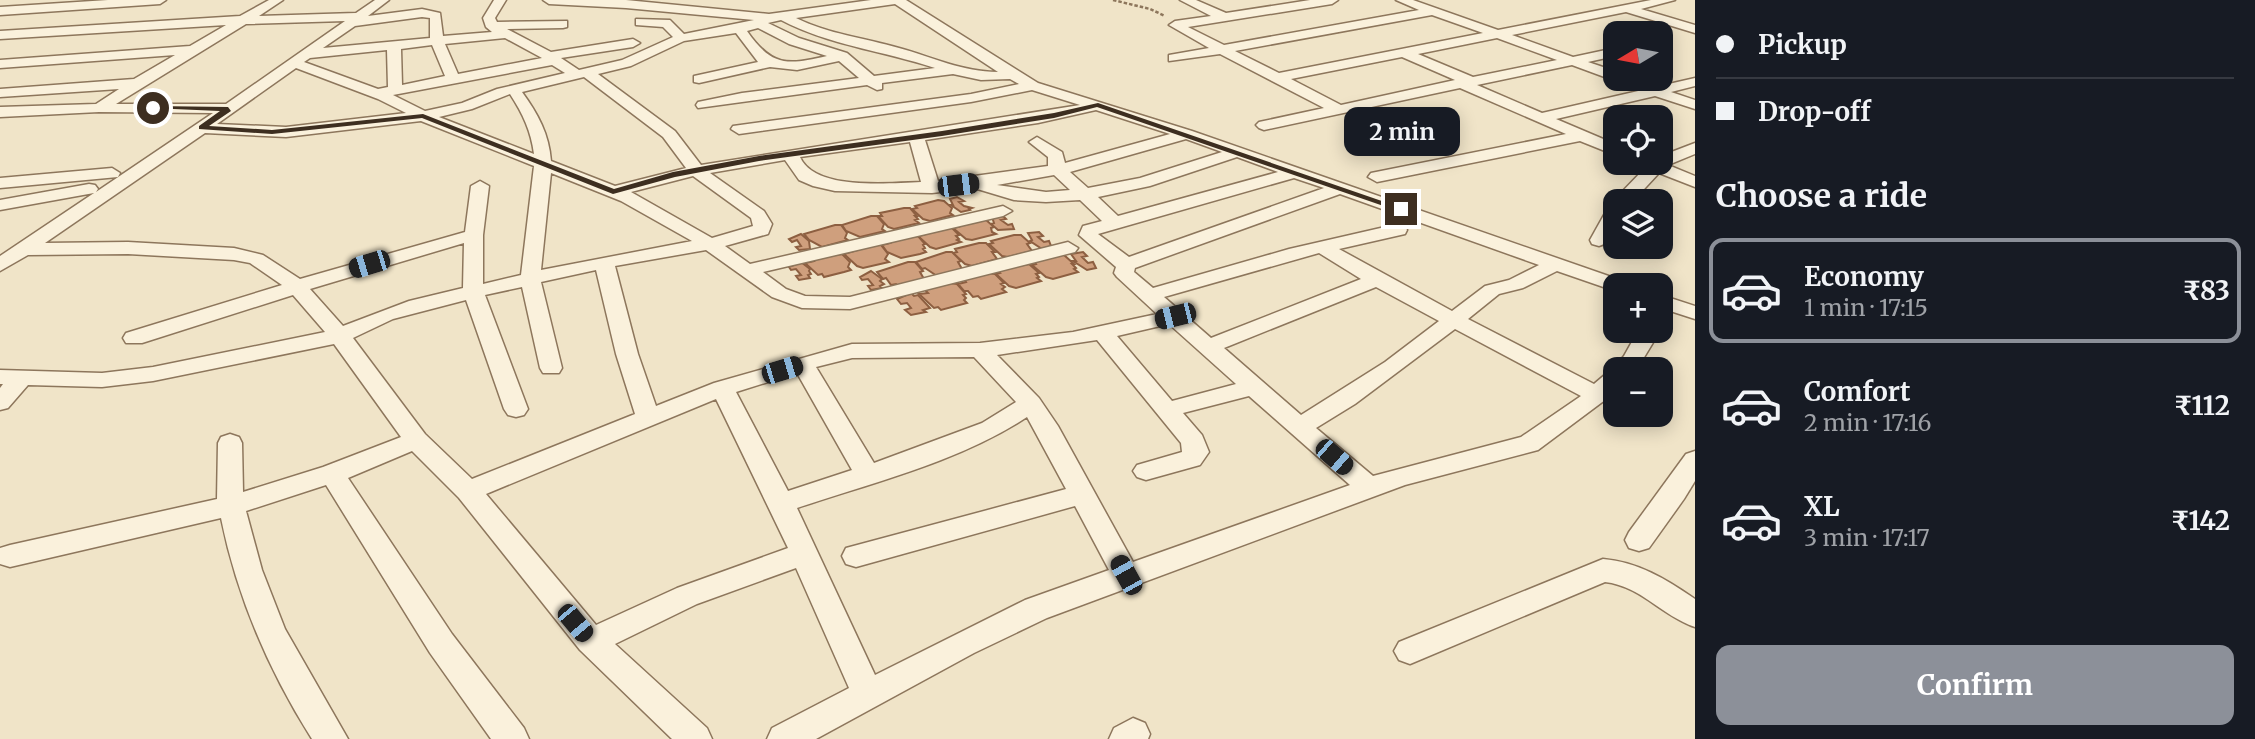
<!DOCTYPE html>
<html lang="en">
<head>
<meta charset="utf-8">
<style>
	body { margin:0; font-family:Merriweather,serif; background:#20242c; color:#f1f3f6; height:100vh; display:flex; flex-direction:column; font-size:26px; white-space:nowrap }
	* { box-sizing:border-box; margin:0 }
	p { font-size:23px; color:#9ea1a6 }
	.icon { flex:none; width:38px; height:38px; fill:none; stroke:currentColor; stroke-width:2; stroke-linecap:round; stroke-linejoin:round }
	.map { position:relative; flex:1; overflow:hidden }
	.panel { display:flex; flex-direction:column; background:#171b24; width:560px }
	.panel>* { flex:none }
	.top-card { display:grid; align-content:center; height:154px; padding:0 21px; background:#171b24 }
	.needle { width:46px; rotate:260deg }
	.buttons { position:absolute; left:1603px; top:21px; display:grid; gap:14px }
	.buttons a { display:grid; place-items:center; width:70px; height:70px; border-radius:14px; background:#171b24; box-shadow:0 4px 18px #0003; font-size:35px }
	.end { position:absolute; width:32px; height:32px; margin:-16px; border:9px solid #3d2e20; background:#fff; box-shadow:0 0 0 4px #fff }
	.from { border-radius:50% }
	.bubble { position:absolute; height:49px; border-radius:14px; background:#171b24; box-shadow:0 4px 18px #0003; font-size:23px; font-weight:700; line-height:49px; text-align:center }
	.car { position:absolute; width:21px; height:42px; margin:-21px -10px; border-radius:9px; box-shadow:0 0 5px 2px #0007; background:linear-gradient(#222 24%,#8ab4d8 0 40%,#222 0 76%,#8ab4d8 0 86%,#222 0) }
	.top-card b { display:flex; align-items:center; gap:24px; height:66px; font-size:26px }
	.top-card b+b { border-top:2px solid #363941 }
	.top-card i { width:18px; height:18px; background:#f1f3f6 }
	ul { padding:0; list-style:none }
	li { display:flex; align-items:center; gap:21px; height:105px; margin:0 14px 10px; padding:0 7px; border:4px solid transparent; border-radius:14px }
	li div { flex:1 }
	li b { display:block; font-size:26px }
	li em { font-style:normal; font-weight:700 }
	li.on { border-color:#8c9099 }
	li>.icon { width:63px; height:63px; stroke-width:1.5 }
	h2 { padding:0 21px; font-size:32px; line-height:84px }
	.button { display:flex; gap:14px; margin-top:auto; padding:14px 21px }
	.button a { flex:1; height:80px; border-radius:14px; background:#8c9099; color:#fff; font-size:28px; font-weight:700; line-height:80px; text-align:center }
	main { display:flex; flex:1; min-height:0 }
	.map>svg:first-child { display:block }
</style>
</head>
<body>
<main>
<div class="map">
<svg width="1695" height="739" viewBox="0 0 1695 739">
	<rect width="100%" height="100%" fill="#f0e4c8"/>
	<g fill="#cf9f7d" stroke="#8d5f41" stroke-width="2">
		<path d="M957,197L964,201L959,202L964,206L972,208L969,209L970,210L961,212L951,205H953L950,199Z"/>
		<path d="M938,200L944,201L952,208L950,213L953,215L930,221L923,219L912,209L917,208L915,206Z"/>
		<path d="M904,208H910L917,216H915L918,219L915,220L919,223L894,229L888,227L878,216H882L880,213Z"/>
		<path d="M871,216H877L884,224L882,229L885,231L860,237L846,231L842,225Z"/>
		<path d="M1003,216L1006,219L1001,220L1008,225L1012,224L1014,229L998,230L991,224L994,223L992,217Z"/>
		<path d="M985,219L994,227L991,228L992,232L996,234L972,240L966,239L953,228L958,227L955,225Z"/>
		<path d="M835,225H841L847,233L845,238L848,240L822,247L809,240L804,234Z"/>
		<path d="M951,227L959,235L956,236L959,239L957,240L961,242L936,249L930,247L918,236L923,235L920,233Z"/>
		<path d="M1039,232L1043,236L1038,237L1044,242L1049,241L1051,246L1042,249L1030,241L1032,240L1028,233Z"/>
		<path d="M801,234L809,241L810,249L799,250L796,247L801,246L797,240L792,242L789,239Z"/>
		<path d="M1014,235H1021L1030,243L1027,244L1032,251L1008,257L1002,256L989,244L993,243L991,241Z"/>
		<path d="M918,236L925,244L923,245L925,248L923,249L926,252L920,254L901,258L887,252L882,245L890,243L888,241Z"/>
		<path d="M979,243H986L995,252H992L997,259L972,266L965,264L953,253L957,252L955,249Z"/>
		<path d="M874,245H881L888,254L885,259L889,262L863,268L857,266L844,254Z"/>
		<path d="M946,252H952L961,261L958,262L962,269L937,276L925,268L922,269L916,262Z"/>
		<path d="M1083,252L1087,256L1082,257L1088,263L1093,262L1096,268L1087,270L1073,261H1076L1071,254Z"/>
		<path d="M842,254L850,262L848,267L851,270L844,272L824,277L822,274L818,275L805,263L814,261L812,258Z"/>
		<path d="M1058,255H1064L1074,264H1072L1076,268L1074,269L1078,272L1053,279L1046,277L1032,265L1036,264L1034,261Z"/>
		<path d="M801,262L810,269L809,271L811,274L808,275L810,278L799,280L796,276L801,275L796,269L791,270L789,267Z"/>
		<path d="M908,262H915L923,271L920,272L924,279L898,287L896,284L891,285L886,278L883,279L877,272Z"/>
		<path d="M1029,264L1039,273L1036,274L1039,277L1037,278L1041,281L1016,288L1009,286L996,274L1000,273L997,270Z"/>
		<path d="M871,271L882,279L880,281L884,284L880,286L882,288L871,290L868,286L873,285L868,279L862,280L860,277Z"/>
		<path d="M988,273L995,274L1004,283L1001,284L1005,287L1002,289L1006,292L981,299L978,296L973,297L968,291H964L958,284L966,282L964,279Z"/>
		<path d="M950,283L957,284L966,294L963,295L966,298L964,300L967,303L941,310L938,307L934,308L919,294L928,293L925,290Z"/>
		<path d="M911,293L914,296L918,295L930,308L923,310L926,312L911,315L905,310L911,308L907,303L901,304L897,299Z"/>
	</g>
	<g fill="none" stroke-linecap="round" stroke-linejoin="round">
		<g stroke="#8d765c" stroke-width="3">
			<g id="minor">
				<path d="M108,0H166L160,4L0,15V7Z"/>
				<path d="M269,0H283L259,16L356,13L375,0H389L368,16L422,9L440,13L443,36L492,32L486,27L483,18L494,0H506L495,18L497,22L567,21V27L563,28L507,29L551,52L633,39L640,43L633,47L561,58L579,70L622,60L673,37L663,27L636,25V19L670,20L684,34L754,20L626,8L549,4L543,0H626L769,14L871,0H906L1038,83L1192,131L1623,281L1626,285H1615V291L1557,271L1523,288L1499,294L1468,319L1594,384L1607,373L1614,371L1613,369L1624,356L1638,331H1660L1637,369H1615V391L1605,400L1538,450L1405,485L1047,618L974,653L816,739H767L772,728L849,688L796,568L697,604L615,644L707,728L712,739H672L580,650L459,498L412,451L348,478L452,634L524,728L529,739H491L430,653L326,485L246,511L262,570L285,629L348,739H312C269,671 237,597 221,518L10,567L0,564V548L10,545L217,499L218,443L221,437L230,434L239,437L242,443L243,492L323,467L401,437L334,344L153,381L102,387L28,385L8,408L0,410V388L3,384H0V370L102,373L153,367L325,332L293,295L142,343H126L123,338L126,333L282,285L250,263L234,260L128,254L28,255L0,271V256L94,193L0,210V200L89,184L95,185L98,189L96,192L213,113L99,112L0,117V107L96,104L119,89L0,97V89L134,79L175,55L0,68V60L190,46L226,25L0,39V31L240,16ZM895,4L998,72C963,72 932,57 899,48C865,38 828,34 796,18ZM422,17L430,18V38L323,48L355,26ZM781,20C828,45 884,51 935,68L874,76L847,53L799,38L768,23ZM345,21L226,104H116L246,24ZM758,28L789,44L827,56C787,65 772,67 747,31ZM736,33L758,62L694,76V82L699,83L770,67L797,70L839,61L859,78L742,93L698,102L696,105L698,108L867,85L877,90L882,89V83L953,74L981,80L1010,79L1019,84L971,94L733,126L731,129L739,134L971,102L1032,90L1080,105L701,165L675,131L598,74L631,66L684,41ZM505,38L542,58L458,74L445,44ZM432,45L445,76L402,85L401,49ZM387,50L388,87L378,89L304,62L310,58ZM552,65L565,73L497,89L462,103L425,111L393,95ZM296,68L378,99L406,113L286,127L217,124ZM584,77L663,137L686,168L615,186L551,161C549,134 538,114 522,92ZM510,94C523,114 531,131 534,154L439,117L472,109ZM1096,110L1170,134L1065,163L1062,152L1037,137L1029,142L1048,157V166L938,181L925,140L1038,123ZM421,121L534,166L521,275L483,284V235L489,186L480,181L471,186L465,232L300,279L263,255L234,248L128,242L45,243L205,133L286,137ZM1186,139L1222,152L1140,178L1088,188L1070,172ZM910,142L921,182C889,183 815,191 800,157ZM1237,157L1278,172L1118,216L1098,197L1150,186ZM785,160L799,180L813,186L835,191L932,193L974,188L1014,200L1046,202L1080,200L1102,221L1083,226L1079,235L1116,267L1114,273L1117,277L1157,314L1073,332L980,343L852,344L714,383L656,406L638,354L615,266L706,250L772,297L802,308L850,309L1075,252L1078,248L1068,242L850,297L805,296L786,289L763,272L1003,216L1012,211L1003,206L750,264L725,246L768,234L772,224L764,211L710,173ZM551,173L621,201L692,241L541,270ZM1054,175L1070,190L1046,192L997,185ZM693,176L751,218L753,226L712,238L631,192ZM1294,178L1324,188L1129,257L1098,234ZM1340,194L1539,265L1509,280L1485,286L1452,311L1339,249L1405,234L1407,230L1405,226L1398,224L1289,249L1153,288L1134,272L1135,268ZM464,243L463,288L409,301L343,326L310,289ZM1319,253L1361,279L1211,338L1164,297ZM596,270L616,354L635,414L472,479L425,434L353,338L393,319L466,300L504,409L508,415L516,417L524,415L528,409L485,295L522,287L540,368L543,373H559L562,368L541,282ZM1376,287L1439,321L1385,362L1301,415L1224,348ZM1169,324L1236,384L1172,401L1117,336ZM1455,329L1581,396L1521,437L1373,476L1316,428L1355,404ZM1097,340L1181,443L1182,452L1137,465L1133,471L1137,477L1146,480L1200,465L1209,452L1202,435L1183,413L1249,396L1350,485L1133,562L1058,426L1039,398L997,355ZM974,357L1016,402L982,423L874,463L816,367L852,358ZM797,373L852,470L788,491L736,392ZM716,399L788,548L677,588L596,625L486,494ZM1027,417L1066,489L846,548L842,556L846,564L856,567L1075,506L1109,570L1025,600L875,675L797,508C874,482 958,462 1027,417Z"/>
				<path d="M1180,0H1196L1226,13L1310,0H1338L1332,4L1188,27L1224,45L1419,10L1396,0H1413L1498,30L1651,0H1675L1641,9L1695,25V33L1626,12L1512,35L1573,57L1615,48V56L1588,62L1615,71V79H1620H1610L1572,65L1477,85L1542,113L1695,78V86L1671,92L1695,100V109L1655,96L1556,119L1615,144V155L1580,141L1377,182L1368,177L1371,173L1566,134L1460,88L1264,130L1259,128L1256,125L1259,122L1324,108L1220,54L1169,61V55L1209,48L1169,25L1175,21L1211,16ZM1432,15L1483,33L1279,73L1235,51ZM1497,38L1557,60L1473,77L1418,54ZM1402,57L1455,80L1341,105L1291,79Z"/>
				<path d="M1695,143V154L1668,165L1695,176V187L1659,173L1633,201L1615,203L1617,197L1645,168L1640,163H1661V156Z"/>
				<path d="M112,168L120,173L118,177L0,188V178Z"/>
				<path d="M1615,205C1616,219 1617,241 1599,246L1592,244L1590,240L1609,206Z"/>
				<path d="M1661,295L1695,306V319L1661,308Z"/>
				<path d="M1695,451V481L1684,499L1649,548L1639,551L1629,548L1625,540L1629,532L1686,454Z"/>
				<path d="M1603,559C1638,562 1666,579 1695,599V627C1662,616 1641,586 1605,582L1410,664L1399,660L1394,651L1399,642Z"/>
				<path d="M1133,718L1145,723L1150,734L1148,739H1109L1114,728Z"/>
			</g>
		</g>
		<path stroke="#8d765c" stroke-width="2.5" stroke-dasharray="3.5 2" stroke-linecap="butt" d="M1113,0L1150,9L1165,16"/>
		<use href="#minor" fill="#faf1dc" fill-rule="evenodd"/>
	</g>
	<path fill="#3d2e20" d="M1098,103L1405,209L1398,211L1097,107L1054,118L942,136L759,161L675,177L613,194L422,118L272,134L199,129V126L220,111L150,108L153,106L228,107L231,111L209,126L272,130L423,114L614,189L673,172L759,156L942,131L1054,113Z"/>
</svg>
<div class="buttons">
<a><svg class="needle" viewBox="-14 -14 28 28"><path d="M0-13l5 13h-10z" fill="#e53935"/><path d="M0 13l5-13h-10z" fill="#9ea1a6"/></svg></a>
<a><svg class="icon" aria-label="locate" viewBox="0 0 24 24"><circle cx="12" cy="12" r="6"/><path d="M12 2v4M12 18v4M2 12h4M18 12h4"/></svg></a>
<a><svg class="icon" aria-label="layers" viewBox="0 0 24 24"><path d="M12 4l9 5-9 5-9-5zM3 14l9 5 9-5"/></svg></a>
<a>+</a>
<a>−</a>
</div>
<i class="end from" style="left:153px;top:108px"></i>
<i class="end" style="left:1401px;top:209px"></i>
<div class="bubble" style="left:1344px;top:107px;width:116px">2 min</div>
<i class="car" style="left:958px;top:185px;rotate:83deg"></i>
<i class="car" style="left:369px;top:264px;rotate:253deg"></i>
<i class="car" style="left:1175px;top:316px;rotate:256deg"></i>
<i class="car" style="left:782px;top:370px;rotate:73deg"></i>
<i class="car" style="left:1334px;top:457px;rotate:131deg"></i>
<i class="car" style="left:1126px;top:575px;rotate:331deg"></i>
<i class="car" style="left:575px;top:623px;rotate:140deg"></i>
</div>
<section class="panel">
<div class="top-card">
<b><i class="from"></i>Pickup</b>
<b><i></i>Drop-off</b>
</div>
<h2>Choose a ride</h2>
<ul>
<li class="on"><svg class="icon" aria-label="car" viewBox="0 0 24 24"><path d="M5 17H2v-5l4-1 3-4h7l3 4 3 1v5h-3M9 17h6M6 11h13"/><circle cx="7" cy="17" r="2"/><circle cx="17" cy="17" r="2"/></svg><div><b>Economy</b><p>1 min · 17:15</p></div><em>₹83</em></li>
<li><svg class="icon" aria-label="car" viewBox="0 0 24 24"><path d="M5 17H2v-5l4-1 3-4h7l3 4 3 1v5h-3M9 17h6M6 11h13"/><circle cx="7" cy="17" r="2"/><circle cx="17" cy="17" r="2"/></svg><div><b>Comfort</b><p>2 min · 17:16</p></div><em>₹112</em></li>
<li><svg class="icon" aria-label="car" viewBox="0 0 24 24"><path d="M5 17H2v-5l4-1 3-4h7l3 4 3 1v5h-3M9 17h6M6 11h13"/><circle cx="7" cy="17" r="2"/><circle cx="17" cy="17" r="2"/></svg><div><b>XL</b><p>3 min · 17:17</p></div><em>₹142</em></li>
</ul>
<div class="button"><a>Confirm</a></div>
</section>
</main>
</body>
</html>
